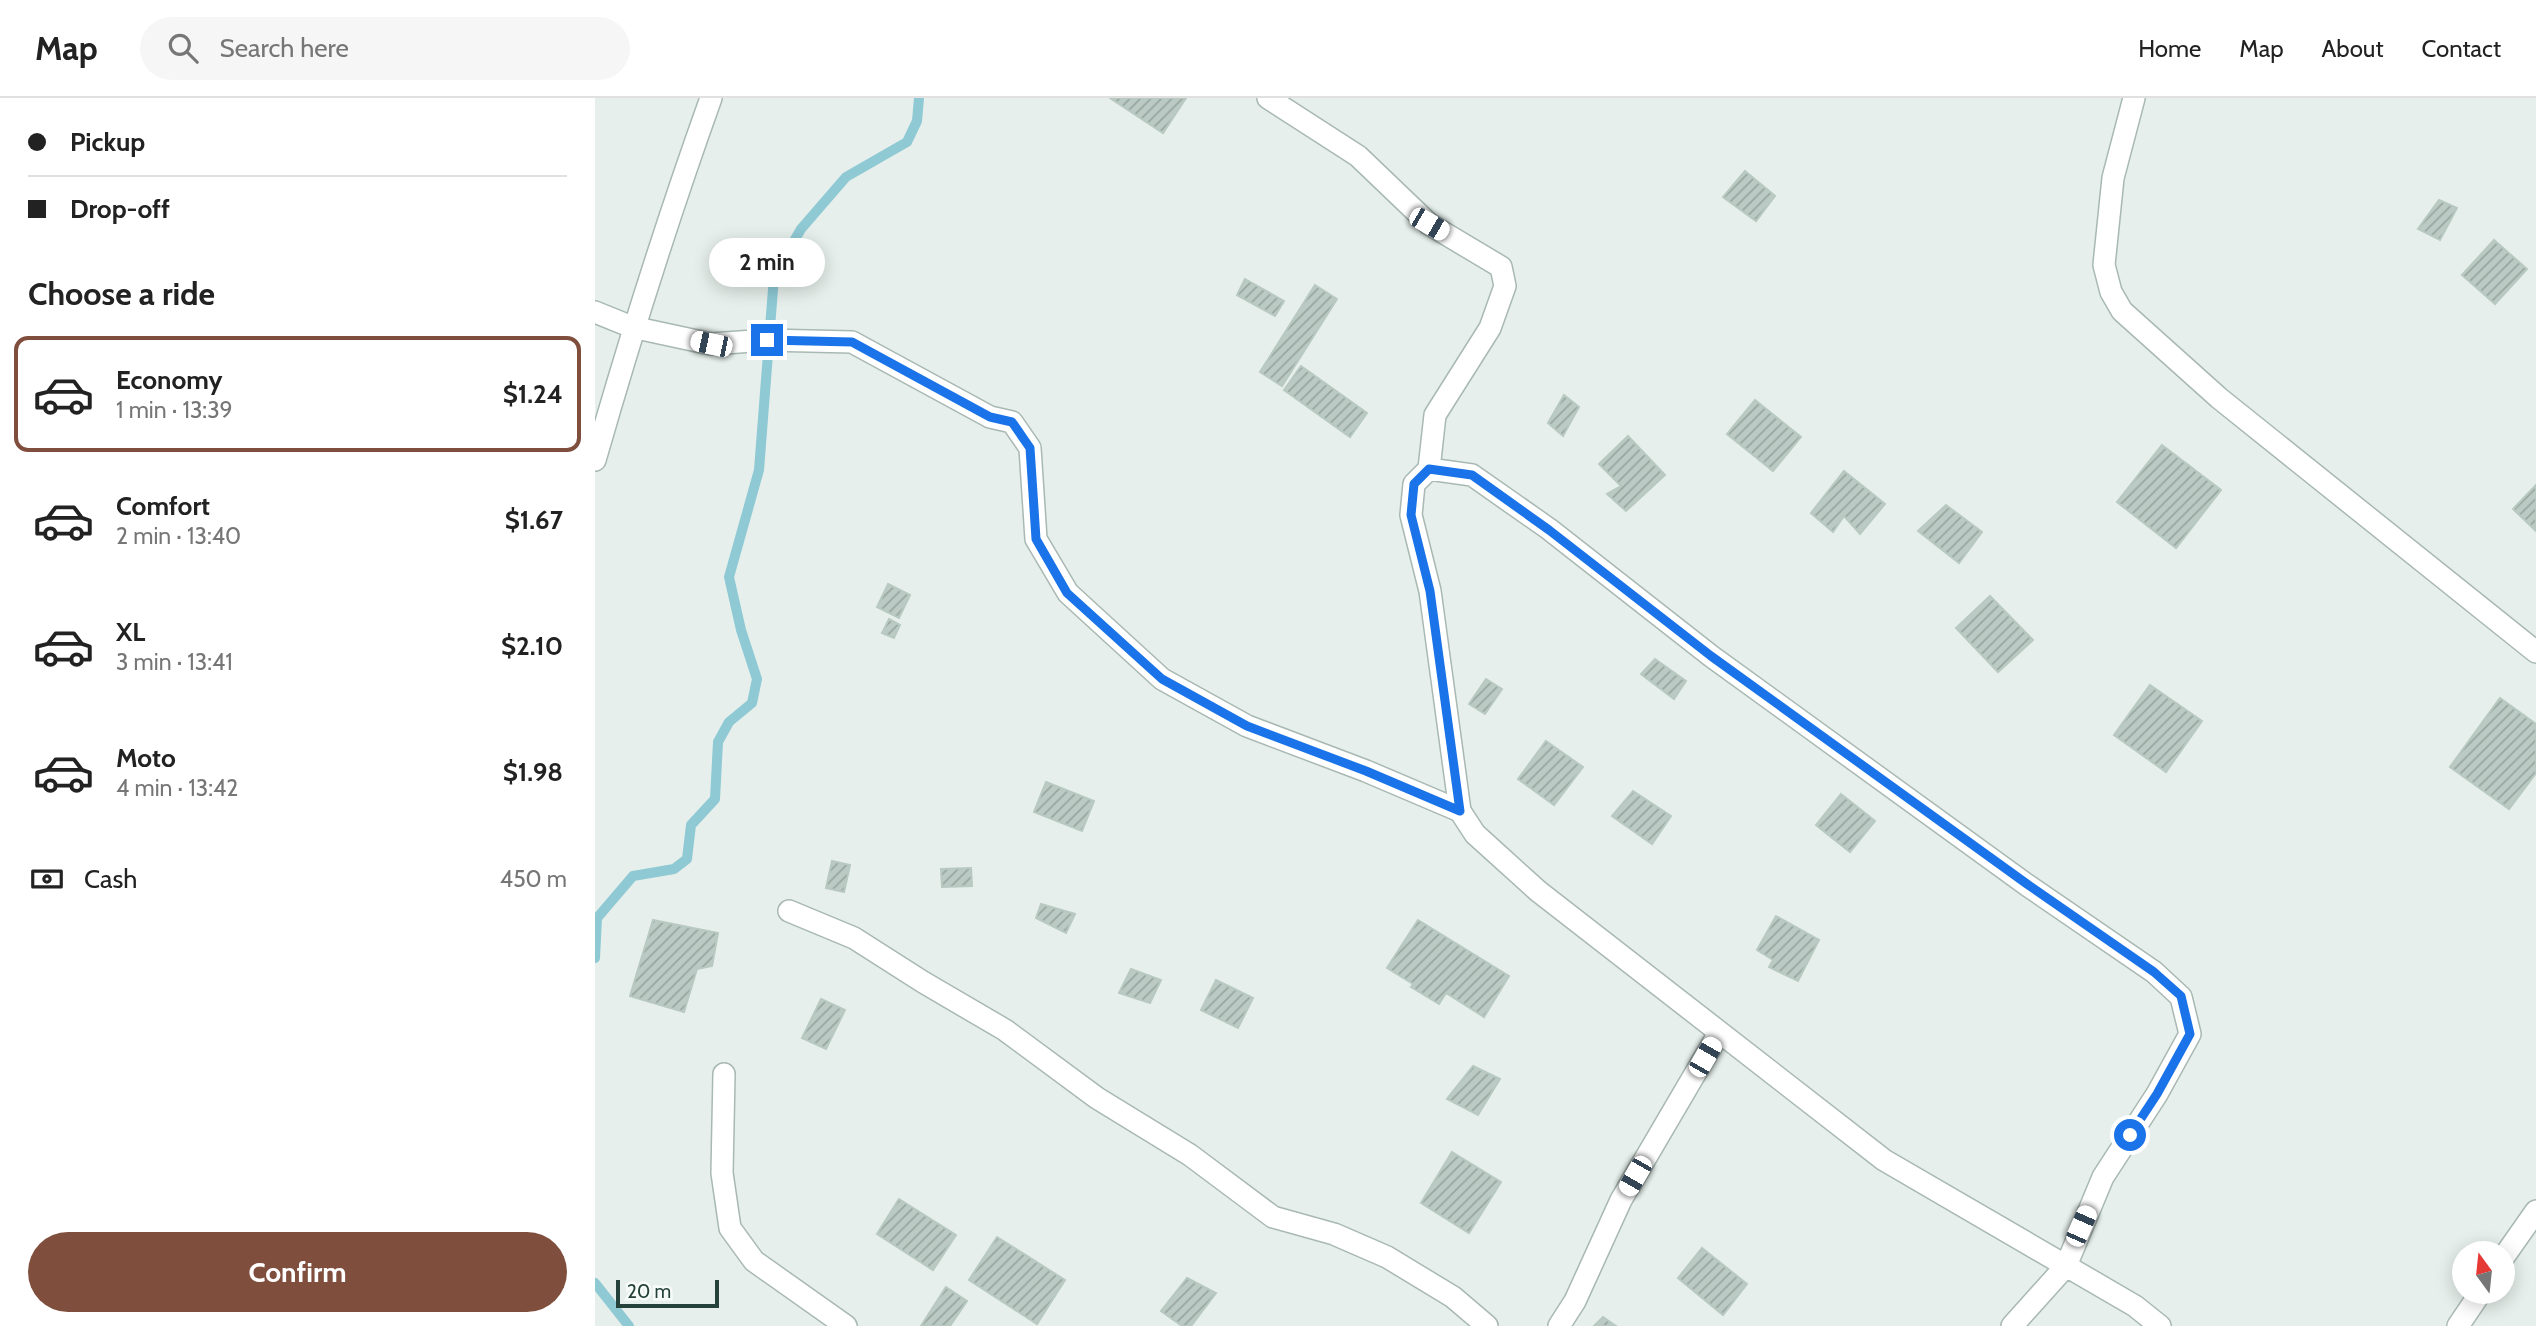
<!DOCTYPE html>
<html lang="en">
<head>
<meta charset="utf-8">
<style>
	body { margin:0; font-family:Cabin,sans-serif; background:#f6f6f6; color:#222; height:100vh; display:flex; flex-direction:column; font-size:26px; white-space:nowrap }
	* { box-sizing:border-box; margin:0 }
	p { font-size:23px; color:#767676 }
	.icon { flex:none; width:38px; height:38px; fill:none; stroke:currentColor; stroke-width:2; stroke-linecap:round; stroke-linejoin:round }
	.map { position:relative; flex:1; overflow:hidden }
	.panel { display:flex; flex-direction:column; background:#fff; width:595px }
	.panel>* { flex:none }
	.top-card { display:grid; align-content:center; height:154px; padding:0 28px; background:#fff }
	.needle { width:46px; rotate:345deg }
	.controls { position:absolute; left:1857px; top:1143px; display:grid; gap:14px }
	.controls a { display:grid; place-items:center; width:63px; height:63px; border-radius:50%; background:#fff; box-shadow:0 4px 18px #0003; font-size:35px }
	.scale { position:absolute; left:21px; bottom:18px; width:103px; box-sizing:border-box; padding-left:7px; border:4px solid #24423a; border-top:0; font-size:19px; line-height:24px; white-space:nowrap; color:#24423a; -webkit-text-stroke:5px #f7fbf9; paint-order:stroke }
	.end { position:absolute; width:32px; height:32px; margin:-16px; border:9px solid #1a73e8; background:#fff; box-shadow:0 0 0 4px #fff }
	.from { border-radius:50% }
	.bubble { position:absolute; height:49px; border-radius:24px; background:#fff; box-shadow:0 4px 18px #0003; font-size:23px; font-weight:800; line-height:49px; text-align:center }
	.car { position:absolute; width:21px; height:42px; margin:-21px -10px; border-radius:9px; box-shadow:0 0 5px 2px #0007; background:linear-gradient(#fff 24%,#345 0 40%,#fff 0 76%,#345 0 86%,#fff 0) }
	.top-card b { display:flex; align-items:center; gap:24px; height:66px; font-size:26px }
	.top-card b+b { border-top:2px solid #e0e0e0 }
	.top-card i { width:18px; height:18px; background:#222 }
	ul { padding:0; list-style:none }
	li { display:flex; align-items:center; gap:21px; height:116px; margin:0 14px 10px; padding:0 14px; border:4px solid transparent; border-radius:14px }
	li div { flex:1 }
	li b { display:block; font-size:26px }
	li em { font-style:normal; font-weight:800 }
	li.on { border-color:#804e3d }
	li>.icon { width:63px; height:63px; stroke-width:1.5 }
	h2 { padding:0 28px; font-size:32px; line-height:84px }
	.pay { display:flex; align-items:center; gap:18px; height:77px; padding:0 28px; font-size:26px }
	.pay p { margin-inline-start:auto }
	.cta { display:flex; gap:14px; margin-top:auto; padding:14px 28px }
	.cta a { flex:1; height:80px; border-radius:42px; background:#804e3d; color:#fff; font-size:28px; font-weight:800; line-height:80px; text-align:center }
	header { display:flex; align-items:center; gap:42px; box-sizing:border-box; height:98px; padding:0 35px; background:#fff; border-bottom:2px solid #e0e0e0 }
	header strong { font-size:33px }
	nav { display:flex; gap:38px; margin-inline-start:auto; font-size:24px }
	.search { width:490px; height:63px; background:#f6f6f6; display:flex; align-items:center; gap:18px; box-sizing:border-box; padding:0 24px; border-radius:38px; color:#767676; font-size:26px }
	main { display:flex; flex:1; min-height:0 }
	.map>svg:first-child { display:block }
</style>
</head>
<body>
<header>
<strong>Map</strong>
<div class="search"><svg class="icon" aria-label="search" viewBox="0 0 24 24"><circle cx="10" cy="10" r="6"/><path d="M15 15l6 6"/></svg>Search here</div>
<nav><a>Home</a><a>Map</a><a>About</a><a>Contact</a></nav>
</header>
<main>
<section class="panel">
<div class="top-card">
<b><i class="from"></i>Pickup</b>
<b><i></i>Drop-off</b>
</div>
<h2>Choose a ride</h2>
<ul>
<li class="on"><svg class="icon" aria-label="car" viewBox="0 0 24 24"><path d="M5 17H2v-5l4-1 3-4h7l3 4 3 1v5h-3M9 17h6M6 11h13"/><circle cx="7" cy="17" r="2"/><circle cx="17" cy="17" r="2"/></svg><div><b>Economy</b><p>1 min · 13:39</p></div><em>$1.24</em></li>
<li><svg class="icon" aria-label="car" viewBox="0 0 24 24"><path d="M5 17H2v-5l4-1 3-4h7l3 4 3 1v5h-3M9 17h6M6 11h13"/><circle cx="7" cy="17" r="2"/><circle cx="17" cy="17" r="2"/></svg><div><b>Comfort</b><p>2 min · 13:40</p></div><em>$1.67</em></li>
<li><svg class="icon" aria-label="car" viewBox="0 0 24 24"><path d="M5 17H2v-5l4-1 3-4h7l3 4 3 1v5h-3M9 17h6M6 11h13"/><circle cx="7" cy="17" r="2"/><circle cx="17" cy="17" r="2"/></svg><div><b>XL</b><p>3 min · 13:41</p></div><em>$2.10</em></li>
<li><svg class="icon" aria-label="car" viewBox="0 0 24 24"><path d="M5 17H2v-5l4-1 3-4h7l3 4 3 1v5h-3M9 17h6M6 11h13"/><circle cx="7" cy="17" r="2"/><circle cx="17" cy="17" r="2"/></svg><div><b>Moto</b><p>4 min · 13:42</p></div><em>$1.98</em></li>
</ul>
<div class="pay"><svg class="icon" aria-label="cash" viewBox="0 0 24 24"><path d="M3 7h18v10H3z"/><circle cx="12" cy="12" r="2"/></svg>Cash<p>450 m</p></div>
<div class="cta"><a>Confirm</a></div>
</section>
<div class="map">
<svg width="1941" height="1228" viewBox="0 0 1941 1228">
	<defs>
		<pattern id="building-hatch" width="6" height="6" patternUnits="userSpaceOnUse" patternTransform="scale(1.75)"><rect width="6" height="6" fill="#bbcac4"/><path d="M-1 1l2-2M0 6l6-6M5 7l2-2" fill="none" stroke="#98a6a0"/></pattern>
	</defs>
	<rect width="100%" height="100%" fill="#e6efeb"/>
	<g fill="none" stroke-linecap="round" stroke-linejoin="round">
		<g stroke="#8ec9d4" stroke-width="10">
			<path d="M0,860L2,820L38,778L79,771L92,761L96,727L120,701L123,644L134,624L157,605L162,581L146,532L134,479L164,372L179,178L206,131L251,79L312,44L322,23L324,0"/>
			<path d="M0,1185L34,1228"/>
		</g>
	</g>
	<g fill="url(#building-hatch)" stroke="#b8c9c2" stroke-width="2">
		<path d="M515,0H591L568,35Z"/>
		<path d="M1150,73L1180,98L1161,123L1128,99Z"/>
		<path d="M1844,102L1862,110L1845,142L1823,131Z"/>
		<path d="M1899,142L1932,171L1900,206L1867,177Z"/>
		<path d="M650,181L689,203L680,218L642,197Z"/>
		<path d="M720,187L742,201L687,288L665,274Z"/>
		<path d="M706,268L772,315L755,339L689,292Z"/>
		<path d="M969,297L984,309L968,338L953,325Z"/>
		<path d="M1160,302L1206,339L1178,373L1132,336Z"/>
		<path d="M1033,338L1070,377L1031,413L1012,396L1026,388L1004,366Z"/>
		<path d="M1567,347L1626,392L1581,450L1522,404Z"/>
		<path d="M1249,373L1290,406L1265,436L1249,418L1238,434L1216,415Z"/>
		<path d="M1941,387V433L1918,411Z"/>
		<path d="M1351,407L1387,434L1364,465L1323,433Z"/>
		<path d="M293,486L315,497L304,520L282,509Z"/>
		<path d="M1395,498L1438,542L1403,574L1361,530Z"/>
		<path d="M294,521L305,527L299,540L287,535Z"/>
		<path d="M1060,561L1091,583L1079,601L1046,576Z"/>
		<path d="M891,581L907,591L890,616L874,606Z"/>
		<path d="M1555,587L1607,623L1571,674L1519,637Z"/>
		<path d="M1905,600L1941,626V675L1914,711L1855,669Z"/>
		<path d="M951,643L988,669L959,707L923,681Z"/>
		<path d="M451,684L499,703L487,733L439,714Z"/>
		<path d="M1038,693L1076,718L1057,746L1017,718Z"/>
		<path d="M1246,696L1280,723L1255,754L1221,727Z"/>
		<path d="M237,763L255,767L249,794L231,790Z"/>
		<path d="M376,770L377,788L347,789L346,771Z"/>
		<path d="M446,806L480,816L471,835L441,820Z"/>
		<path d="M1181,818L1224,842L1203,883L1174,869L1178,862L1162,852Z"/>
		<path d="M58,822L123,835L117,868L102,871L89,914L35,898Z"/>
		<path d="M823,822L914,878L889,919L851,895L844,906L816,889L818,886L792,870Z"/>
		<path d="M536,871L566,882L555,905L524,895Z"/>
		<path d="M621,882L658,900L643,930L606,912Z"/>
		<path d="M226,901L250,912L231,951L207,940Z"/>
		<path d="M878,968L905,981L883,1017L852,1001Z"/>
		<path d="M857,1054L906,1084L874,1135L826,1105Z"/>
		<path d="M304,1101L361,1137L338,1172L282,1136Z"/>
		<path d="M402,1139L470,1182L442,1226L374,1182Z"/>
		<path d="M1107,1150L1152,1186L1128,1217L1083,1180Z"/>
		<path d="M592,1180L621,1195L596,1228H587L566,1213Z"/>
		<path d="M351,1189L372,1203L355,1228H326Z"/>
		<path d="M1008,1219L1021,1228H999Z"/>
	</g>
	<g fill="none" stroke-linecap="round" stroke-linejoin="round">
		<g stroke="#a8b8b2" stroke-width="24">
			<g id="minor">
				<path d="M673,0L763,58L834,126L906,169L910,188L895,230L840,317L834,371"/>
				<path d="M1539,0L1518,80L1509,167L1516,194L1527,213L1624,300L1941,554"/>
				<path d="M0,214L37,229L116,246L172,242L257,244L395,319L417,324L435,350L441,441L473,495L567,581L652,628L771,673L865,713"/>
				<path d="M0,362C35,240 73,120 116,0"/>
				<path d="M194,813L259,840L328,884L410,932L502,1000L595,1057L678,1119L739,1136L792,1159L858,1199L892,1228"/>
				<path d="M129,976L127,1075L135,1130L159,1163L251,1228"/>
				<path d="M1908,1160L1941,1113"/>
				<path d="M964,1228L980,1203L1026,1102L1124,935"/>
				<path d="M1417,1228L1471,1168L1508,1079L1562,996L1595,936L1586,899L1559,874L1432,787L1116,558L954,431L877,377L834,371L819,386L816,417L835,493L865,713L880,736L943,793L1289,1062L1540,1208L1565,1228"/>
				<path d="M1863,1228L1886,1194"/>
			</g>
		</g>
		<use href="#minor" stroke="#fff" stroke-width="21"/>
	</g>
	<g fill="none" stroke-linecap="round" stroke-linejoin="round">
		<path stroke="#1a73e8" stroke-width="9" d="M172,242L257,244L395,319L417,324L435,350L441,441L472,495L567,581L652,628L771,673L865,713L835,493L816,417L819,386L834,371L877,377L954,432L1116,558L1432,786L1559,874L1586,898L1595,936L1562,996L1535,1037"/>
	</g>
</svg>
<div class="controls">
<a><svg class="needle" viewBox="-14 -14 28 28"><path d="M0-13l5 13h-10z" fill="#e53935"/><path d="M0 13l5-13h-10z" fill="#767676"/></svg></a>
</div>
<div class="scale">20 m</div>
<i class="end from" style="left:1535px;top:1037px"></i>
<i class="end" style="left:172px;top:242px"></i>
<div class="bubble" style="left:114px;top:140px;width:116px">2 min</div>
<i class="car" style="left:834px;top:126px;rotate:120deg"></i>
<i class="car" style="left:116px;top:246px;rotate:282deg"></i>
<i class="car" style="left:1110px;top:959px;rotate:30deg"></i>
<i class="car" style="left:1040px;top:1078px;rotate:210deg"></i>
<i class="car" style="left:1486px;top:1128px;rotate:24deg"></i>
</div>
</main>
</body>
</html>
